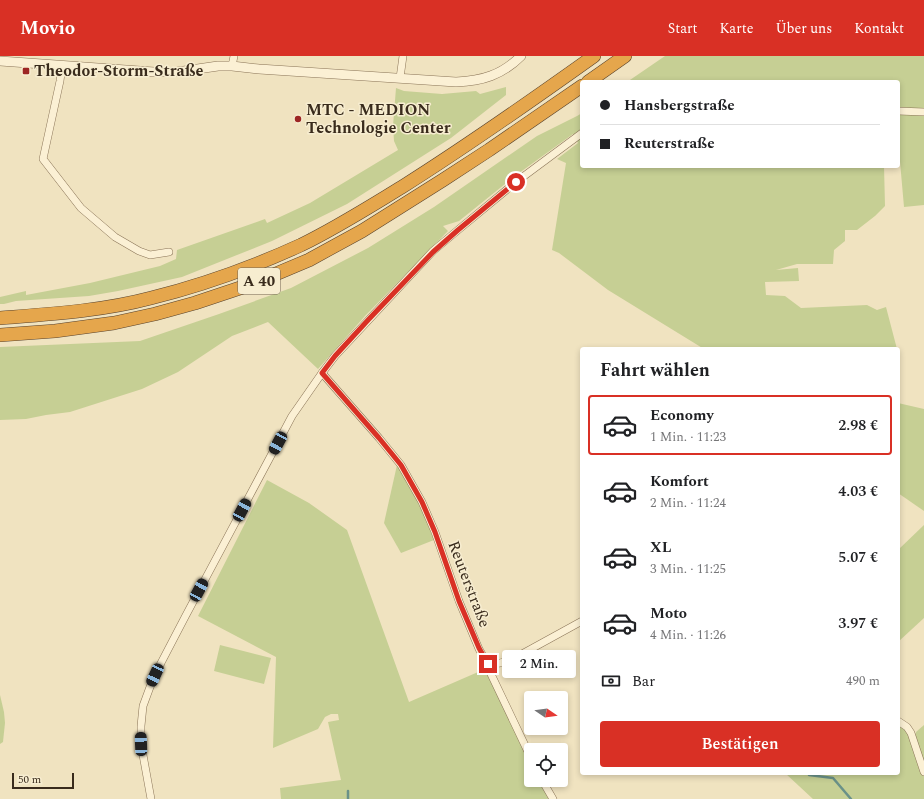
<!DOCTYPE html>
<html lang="de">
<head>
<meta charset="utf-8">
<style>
	body { margin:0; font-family:Spectral,serif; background:#f6f6f6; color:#202124; height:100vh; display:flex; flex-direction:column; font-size:15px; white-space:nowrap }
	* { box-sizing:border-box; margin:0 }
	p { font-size:13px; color:#757577 }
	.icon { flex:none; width:22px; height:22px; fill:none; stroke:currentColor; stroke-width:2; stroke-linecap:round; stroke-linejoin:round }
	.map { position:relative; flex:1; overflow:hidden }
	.side { position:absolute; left:580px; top:291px; width:320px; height:428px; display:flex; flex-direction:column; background:#fff; border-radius:4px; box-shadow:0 2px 6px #0003 }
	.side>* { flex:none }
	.guide { position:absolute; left:580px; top:24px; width:320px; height:88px; border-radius:4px; box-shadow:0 2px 6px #0003; display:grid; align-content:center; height:88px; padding:0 20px; background:#fff }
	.needle { width:26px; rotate:103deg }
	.controls { position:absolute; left:524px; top:635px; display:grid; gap:8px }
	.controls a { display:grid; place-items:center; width:44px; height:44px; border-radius:4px; background:#fff; box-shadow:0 2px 6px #0003; font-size:20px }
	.scale { position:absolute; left:12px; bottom:10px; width:62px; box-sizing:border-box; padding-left:4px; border:2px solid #392b1c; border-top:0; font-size:11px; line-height:14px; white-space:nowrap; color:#392b1c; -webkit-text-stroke:3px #f7edd0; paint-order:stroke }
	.end { position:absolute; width:18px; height:18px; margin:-9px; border:5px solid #d93025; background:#fff; box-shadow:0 0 0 2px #fff }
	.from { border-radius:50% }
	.bubble { position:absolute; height:28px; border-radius:4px; background:#fff; box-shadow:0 2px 6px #0003; font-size:13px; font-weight:600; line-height:28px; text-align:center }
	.car { position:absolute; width:12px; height:24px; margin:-12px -6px; border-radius:5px; box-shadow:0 0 3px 1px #0007; background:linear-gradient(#222 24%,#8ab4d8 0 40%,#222 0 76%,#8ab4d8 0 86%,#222 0) }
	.guide b { display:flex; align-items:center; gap:14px; height:38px; font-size:15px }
	.guide b+b { border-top:1px solid #e0e0e0 }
	.guide i { width:10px; height:10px; background:#202124 }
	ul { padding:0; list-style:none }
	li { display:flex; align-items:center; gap:12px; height:60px; margin:0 8px 6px; padding:0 12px; border:2px solid transparent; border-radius:4px }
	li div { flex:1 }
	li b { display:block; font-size:15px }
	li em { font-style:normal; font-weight:600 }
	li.active { border-color:#d93025 }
	li>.icon { width:36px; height:36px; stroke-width:1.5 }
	h2 { padding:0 20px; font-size:18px; line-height:48px }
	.pay { display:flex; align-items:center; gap:10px; height:44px; padding:0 20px; font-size:15px }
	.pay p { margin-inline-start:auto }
	.action { display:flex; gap:8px; margin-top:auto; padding:8px 20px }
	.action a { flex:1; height:46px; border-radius:4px; background:#d93025; color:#fff; font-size:16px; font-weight:600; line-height:46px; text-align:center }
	header { display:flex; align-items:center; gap:24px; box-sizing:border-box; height:56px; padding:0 20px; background:#d93025; color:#fff }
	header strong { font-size:19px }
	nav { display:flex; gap:22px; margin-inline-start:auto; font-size:14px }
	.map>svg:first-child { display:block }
</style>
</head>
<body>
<header>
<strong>Movio</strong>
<nav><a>Start</a><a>Karte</a><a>Über uns</a><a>Kontakt</a></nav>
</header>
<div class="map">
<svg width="924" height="743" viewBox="0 0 924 743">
	<rect width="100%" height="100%" fill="#f0e3c0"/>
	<g fill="#c6cf94">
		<path d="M665,0H924V149L904,151L898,83V26H627Z"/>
		<path d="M506,31V39L451,82L347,148L272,185L182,221L118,235L89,240L16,245L4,248H0V241L26,235V239L90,227L160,210L176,203L177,194L265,163L267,167L310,147L398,94L394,85L393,70L396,32L404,35L442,38L476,35L480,38Z"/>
		<path d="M582,57V110H884L885,150L875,160L857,174H845V185L834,194L833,208H797L776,214L798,212L799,225L765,226L766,239L785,240L801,252L867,249L877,254L886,251L897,293H704L608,234L559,197L552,194L566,107L557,103L578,87L573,78L515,120L459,165L443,170L448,175L365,260L318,313L268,266L232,280L178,316L142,333L70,356L46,359L26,363L0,364V291L140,285L219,258L291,232L368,192L434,151L537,80L577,60Z"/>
		<path d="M898,347L924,353V455L898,437Z"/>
		<path d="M397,409L415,440L427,465L434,484L401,497L384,467Z"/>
		<path d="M267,424L309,447L347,474L409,646L485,613L531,709V724H540L551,743H281L280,732L341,724L328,666L339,664L338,658H331L325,661L318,673L273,692L276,601L198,560Z"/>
		<path d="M924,469V562L898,586V494Z"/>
		<path d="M220,589L271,602L264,628L214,615Z"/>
		<path d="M0,639L4,656L5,667L3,686L0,688Z"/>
		<path d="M898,668L903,672L911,681L924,720V743H813L785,717H898Z"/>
		<path d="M924,669V708L915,680L916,676Z"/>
	</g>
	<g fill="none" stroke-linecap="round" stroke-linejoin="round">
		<g stroke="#6a9188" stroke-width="2.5">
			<path d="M808,717L809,719L833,722L851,743"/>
			<path d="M348,735V743"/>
		</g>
		<g stroke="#8a7457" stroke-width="8">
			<g id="minor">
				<path d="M62,9L60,25L43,103L81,152L115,181L139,195L150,199L169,196"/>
				<path d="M232,10L234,0"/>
				<path d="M400,22L403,0"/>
				<path d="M898,55L924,56"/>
				<path d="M322,317L379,382L401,409L422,446L435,476L459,545L479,593L488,609L490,616L531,702"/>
				<path d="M488,609L500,607L511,604L582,565"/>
				<path d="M898,665L907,671L911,677L924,716"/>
				<path d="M542,724L553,743"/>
				<path d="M151,743L141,688V670L143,650L150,631L161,607L185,561L292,360L322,317L335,300L433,195L458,174L516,126L582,77"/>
			</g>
		</g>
		<g stroke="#8a7457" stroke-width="10">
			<path id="tertiary" d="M0,5L154,16H177L218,10H232L259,13L456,26C482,25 502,19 521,0"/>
		</g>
		<g stroke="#58422c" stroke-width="14">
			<g id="motorway">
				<path d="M588,26L625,0"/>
				<path d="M0,262C51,258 102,255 151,242C203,229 253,211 301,189C336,172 369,151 402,131C467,90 531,45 594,0"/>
				<path d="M0,279L55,275L114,267L155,258L195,247L252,228L309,204L362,175L443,124L489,94L582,30"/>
			</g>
		</g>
		<use href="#minor" stroke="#fbf0d4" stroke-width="7"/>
		<use href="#tertiary" stroke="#fbf0d4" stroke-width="9"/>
		<use href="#motorway" stroke="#e5a64c" stroke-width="13"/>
	</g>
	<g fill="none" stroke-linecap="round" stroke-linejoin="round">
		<path stroke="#d93025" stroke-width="5" d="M488,608L479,592L459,545L435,476L422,446L401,409L379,382L322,317L335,300L369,263L433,196L458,174L516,126"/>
	</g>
	<g fill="#9d2624" stroke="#f7edd0" stroke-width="1.5">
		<rect x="22" y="11" width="8" height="8" rx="2"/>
		<circle cx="298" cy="63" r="4"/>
	</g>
	<g text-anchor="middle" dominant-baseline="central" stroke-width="3" stroke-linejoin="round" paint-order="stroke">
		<rect fill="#f7edd0" stroke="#726552" stroke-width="1" x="238" y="212" width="42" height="26" rx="3"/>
		<g font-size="15" font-weight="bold" fill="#392b1c">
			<text x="259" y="225">A 40</text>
		</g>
		<g font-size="16" font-weight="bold" fill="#392b1c" stroke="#f7edd0" text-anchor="start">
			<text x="34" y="15">Theodor-Storm-Straße</text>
			<text x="306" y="54">MTC - MEDION<tspan x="306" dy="18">Technologie Center</tspan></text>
		</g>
		<g font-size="16" fill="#392b1c" stroke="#f7edd0">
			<text transform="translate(469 528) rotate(69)">Reuterstraße</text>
		</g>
	</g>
</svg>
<div class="controls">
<a><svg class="needle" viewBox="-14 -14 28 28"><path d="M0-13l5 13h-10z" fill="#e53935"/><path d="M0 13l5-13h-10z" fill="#757577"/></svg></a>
<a><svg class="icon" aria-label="locate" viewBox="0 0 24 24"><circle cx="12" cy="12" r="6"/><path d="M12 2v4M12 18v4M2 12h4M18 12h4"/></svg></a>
</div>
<div class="scale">50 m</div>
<i class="end from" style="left:516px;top:126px"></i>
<i class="end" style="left:488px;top:608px"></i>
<div class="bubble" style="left:502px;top:594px;width:74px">2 Min.</div>
<i class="car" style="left:278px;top:387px;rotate:208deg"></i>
<i class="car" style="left:242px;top:454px;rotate:28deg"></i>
<i class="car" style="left:199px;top:534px;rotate:28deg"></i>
<i class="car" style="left:155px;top:619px;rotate:205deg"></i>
<i class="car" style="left:141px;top:688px;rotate:358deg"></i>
<div class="guide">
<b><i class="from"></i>Hansbergstraße</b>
<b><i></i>Reuterstraße</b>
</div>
<section class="side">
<h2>Fahrt wählen</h2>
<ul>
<li class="active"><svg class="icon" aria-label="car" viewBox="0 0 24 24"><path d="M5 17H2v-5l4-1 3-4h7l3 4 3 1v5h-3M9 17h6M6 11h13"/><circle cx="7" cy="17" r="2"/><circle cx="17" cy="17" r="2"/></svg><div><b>Economy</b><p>1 Min. · 11:23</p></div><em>2.98 €</em></li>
<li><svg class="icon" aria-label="car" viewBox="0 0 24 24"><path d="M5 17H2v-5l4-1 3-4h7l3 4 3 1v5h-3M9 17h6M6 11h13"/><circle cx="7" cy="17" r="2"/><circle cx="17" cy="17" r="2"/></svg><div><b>Komfort</b><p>2 Min. · 11:24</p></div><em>4.03 €</em></li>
<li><svg class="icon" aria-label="car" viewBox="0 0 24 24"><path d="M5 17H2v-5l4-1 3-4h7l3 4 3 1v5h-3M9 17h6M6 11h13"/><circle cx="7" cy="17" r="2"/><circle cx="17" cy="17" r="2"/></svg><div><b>XL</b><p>3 Min. · 11:25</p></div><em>5.07 €</em></li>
<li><svg class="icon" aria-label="car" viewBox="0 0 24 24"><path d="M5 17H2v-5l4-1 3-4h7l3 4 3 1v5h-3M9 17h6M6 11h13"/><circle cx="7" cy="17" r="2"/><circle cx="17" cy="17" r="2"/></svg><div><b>Moto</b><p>4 Min. · 11:26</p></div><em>3.97 €</em></li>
</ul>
<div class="pay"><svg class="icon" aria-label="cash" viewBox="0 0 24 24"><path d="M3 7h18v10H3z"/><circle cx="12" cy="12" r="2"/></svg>Bar<p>490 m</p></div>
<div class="action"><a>Bestätigen</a></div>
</section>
</div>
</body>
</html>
